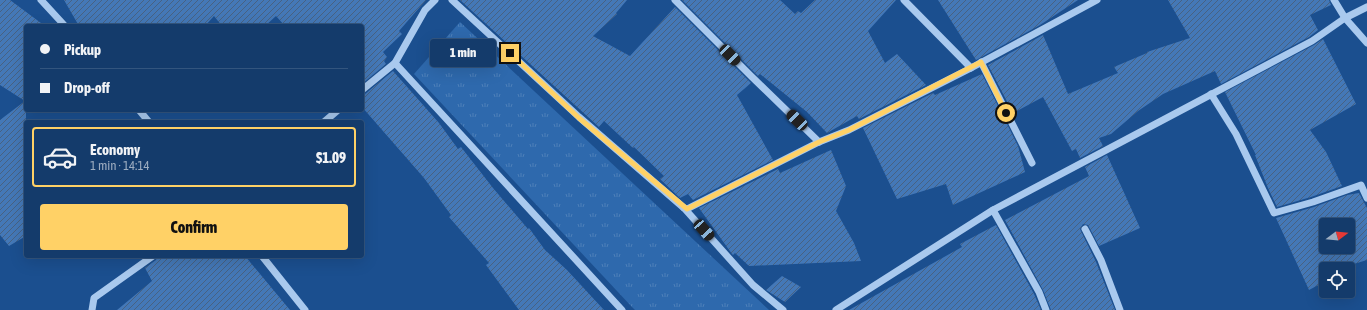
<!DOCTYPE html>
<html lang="en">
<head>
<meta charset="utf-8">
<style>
	body { margin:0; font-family:"Asap Condensed",sans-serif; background:#214673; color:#f1f3f6; height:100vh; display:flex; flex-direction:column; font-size:15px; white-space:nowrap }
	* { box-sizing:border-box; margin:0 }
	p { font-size:13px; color:#9dadc1 }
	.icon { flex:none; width:22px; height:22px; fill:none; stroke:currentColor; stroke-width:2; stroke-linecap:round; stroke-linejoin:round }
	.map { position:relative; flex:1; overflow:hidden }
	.sheet { position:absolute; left:24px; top:120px; width:340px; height:138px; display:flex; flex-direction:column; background:#143b6b; border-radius:4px; box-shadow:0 4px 16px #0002,0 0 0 1px #33557e }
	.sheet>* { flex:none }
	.hud { position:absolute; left:24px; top:24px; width:340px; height:88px; border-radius:4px; box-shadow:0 4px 16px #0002,0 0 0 1px #33557e; display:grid; align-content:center; height:88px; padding:0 16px; background:#143b6b }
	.needle { width:26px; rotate:74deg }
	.controls { position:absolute; left:1319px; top:218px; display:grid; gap:8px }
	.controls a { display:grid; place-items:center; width:36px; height:36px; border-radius:4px; background:#143b6b; box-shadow:0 4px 16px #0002,0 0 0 1px #33557e; font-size:20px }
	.end { position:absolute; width:18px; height:18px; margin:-9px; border:5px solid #ffd166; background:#111; box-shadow:0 0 0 2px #111 }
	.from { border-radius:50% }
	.bubble { position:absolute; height:28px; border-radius:4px; background:#143b6b; box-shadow:0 4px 16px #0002,0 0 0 1px #33557e; font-size:13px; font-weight:800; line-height:28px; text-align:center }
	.car { position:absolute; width:12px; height:24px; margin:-12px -6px; border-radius:5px; box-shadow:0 0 3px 1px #0007; background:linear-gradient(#222 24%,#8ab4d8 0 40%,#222 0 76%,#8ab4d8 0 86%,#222 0) }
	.hud b { display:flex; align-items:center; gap:14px; height:38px; font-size:15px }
	.hud b+b { border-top:1px solid #33557e }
	.hud i { width:10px; height:10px; background:#f1f3f6 }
	ul { padding:7px 0 0; list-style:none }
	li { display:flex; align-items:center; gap:12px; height:60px; margin:0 8px 6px; padding:0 8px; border:2px solid transparent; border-radius:4px }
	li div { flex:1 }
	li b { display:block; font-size:15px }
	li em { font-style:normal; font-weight:800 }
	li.on { border-color:#ffd166 }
	li>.icon { width:36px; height:36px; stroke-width:1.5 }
	.cta { display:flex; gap:8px; margin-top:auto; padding:8px 16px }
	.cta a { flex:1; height:46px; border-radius:4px; background:#ffd166; color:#111; font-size:16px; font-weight:800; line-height:46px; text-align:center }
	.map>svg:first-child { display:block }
</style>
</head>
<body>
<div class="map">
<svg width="1367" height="310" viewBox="0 0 1367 310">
	<defs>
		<pattern id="grass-tufts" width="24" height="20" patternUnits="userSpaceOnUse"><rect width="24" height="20" fill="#2e69ad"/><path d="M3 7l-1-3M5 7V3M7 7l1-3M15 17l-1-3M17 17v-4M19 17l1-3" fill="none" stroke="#4d80b9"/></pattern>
		<pattern id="building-hatch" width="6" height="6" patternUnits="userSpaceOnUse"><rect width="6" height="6" fill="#4478b7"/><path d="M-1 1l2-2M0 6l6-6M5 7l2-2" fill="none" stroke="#486282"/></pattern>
	</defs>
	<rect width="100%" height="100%" fill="#1b4f8f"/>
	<path fill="url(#grass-tufts)" d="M460,22L769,310H635L632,307L414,74Z"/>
	<g fill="url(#building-hatch)" fill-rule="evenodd">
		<path d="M0,0H10L45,26H26V236L9,246L0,235V120L25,101L0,85Z"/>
		<path d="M64,0H426L399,31L402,34L383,52L387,57L384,61L386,64L362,84V26H285L276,16L265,26H222L214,16L205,26H79Z"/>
		<path d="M460,0H627L616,13L617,14L593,36L630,56L675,7L751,83L737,95L773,160L693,200L688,194L680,198L660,179L664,176L634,147L633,148L604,121L599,127Z"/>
		<path d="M682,0H780L795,14L798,11L801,13L815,0H896L868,31L885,63L897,54L926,85L859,119L857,116L827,133L807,112L760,74L758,76Z"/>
		<path d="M938,0H1078L1040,25L976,60Z"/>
		<path d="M1168,0H1329L1331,5L1310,15L1318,30L1309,37L1221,84L1215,71L1163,94L1138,111L1111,134L1099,138L1103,146L1080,158L1076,149L1072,151L1043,97L1013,113L988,65L1043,35L1068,94L1118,73L1114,67L1147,53V52L1190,38Z"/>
		<path d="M1323,39L1356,104L1310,130L1326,152L1342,186L1311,197L1277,207L1268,188L1255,155H1256L1225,92L1314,45Z"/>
		<path d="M393,71L439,123L458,149L461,147L493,188L528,229L529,228L545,250L567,270L604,310H519L486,265L489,263L449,217L451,215L424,178L362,107V95L365,94Z"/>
		<path d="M982,74L1018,146L1025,172L953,205L946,184L897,199L863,128L933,93L935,95Z"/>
		<path d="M831,150L846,186L836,211L854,243L861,261L749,266L735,253L733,255L732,254L699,208L778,169L780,173Z"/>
		<path d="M1107,155L1140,228L1099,246L1088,225L1083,224L1080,229L1096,262L1115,310H1051L1043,290L1005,220L1089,176L1085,167Z"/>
		<path d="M1359,193L1367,208V260L1344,267L1345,269H1326V281L1309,290L1276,218L1314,207L1347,195ZM1326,225H1348V247H1326Z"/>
		<path d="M996,225L1034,294L1041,310H849L962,247L960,244Z"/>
		<path d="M158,256H245L290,310H117L152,281L145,268L156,260Z"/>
		<path d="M782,276L801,287L785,302L766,290Z"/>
	</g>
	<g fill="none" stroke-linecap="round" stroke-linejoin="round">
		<g stroke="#a9c9ee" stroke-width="7">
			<path d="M41,0L65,26"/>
			<path d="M452,0L579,117L684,208L753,285L783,310"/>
			<path d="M675,0L752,77L819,142"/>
			<path d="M1334,0L1345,18L1367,43"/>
			<path d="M981,62L1032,163"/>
			<path d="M395,63L622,310"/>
			<path d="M971,68L1097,0"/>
			<path d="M362,90L395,63L425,10L435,0"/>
			<path d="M1211,94L1236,134L1274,213L1313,202L1361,185L1367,198"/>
			<path d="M139,110L149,122"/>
			<path d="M324,122L338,110"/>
			<path d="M684,208L687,209L819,142L849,130L971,68L904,0"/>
			<path d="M993,210L1039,292L1046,310"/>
			<path d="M1085,229L1101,260L1120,310"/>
			<path d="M262,256L305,310"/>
			<path d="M92,310L94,298L153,256"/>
			<path d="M836,310L993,210L1312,41L1345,18L1367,7"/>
		</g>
	</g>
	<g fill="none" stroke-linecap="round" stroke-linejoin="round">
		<path stroke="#ffd166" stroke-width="5" d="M510,53L579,118L687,209L819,142L849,130L981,62L1006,113"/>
	</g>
</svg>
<div class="controls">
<a><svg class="needle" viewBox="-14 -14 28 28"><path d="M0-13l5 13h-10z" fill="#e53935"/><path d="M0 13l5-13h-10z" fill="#9dadc1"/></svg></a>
<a><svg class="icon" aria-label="locate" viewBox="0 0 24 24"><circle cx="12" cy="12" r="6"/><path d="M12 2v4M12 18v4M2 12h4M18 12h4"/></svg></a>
</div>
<i class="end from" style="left:1006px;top:113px"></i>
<i class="end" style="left:510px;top:53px"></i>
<div class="bubble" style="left:430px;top:39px;width:66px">1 min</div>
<i class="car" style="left:730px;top:55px;rotate:135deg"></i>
<i class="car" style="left:797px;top:120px;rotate:314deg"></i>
<i class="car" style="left:704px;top:230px;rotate:138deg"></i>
<div class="hud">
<b><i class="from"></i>Pickup</b>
<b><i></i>Drop-off</b>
</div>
<section class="sheet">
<ul>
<li class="on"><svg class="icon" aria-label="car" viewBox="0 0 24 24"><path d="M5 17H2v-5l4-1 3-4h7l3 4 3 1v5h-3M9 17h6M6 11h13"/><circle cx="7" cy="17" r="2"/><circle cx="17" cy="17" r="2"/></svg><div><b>Economy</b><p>1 min · 14:14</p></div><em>$1.09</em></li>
</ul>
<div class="cta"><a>Confirm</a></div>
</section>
</div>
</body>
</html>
